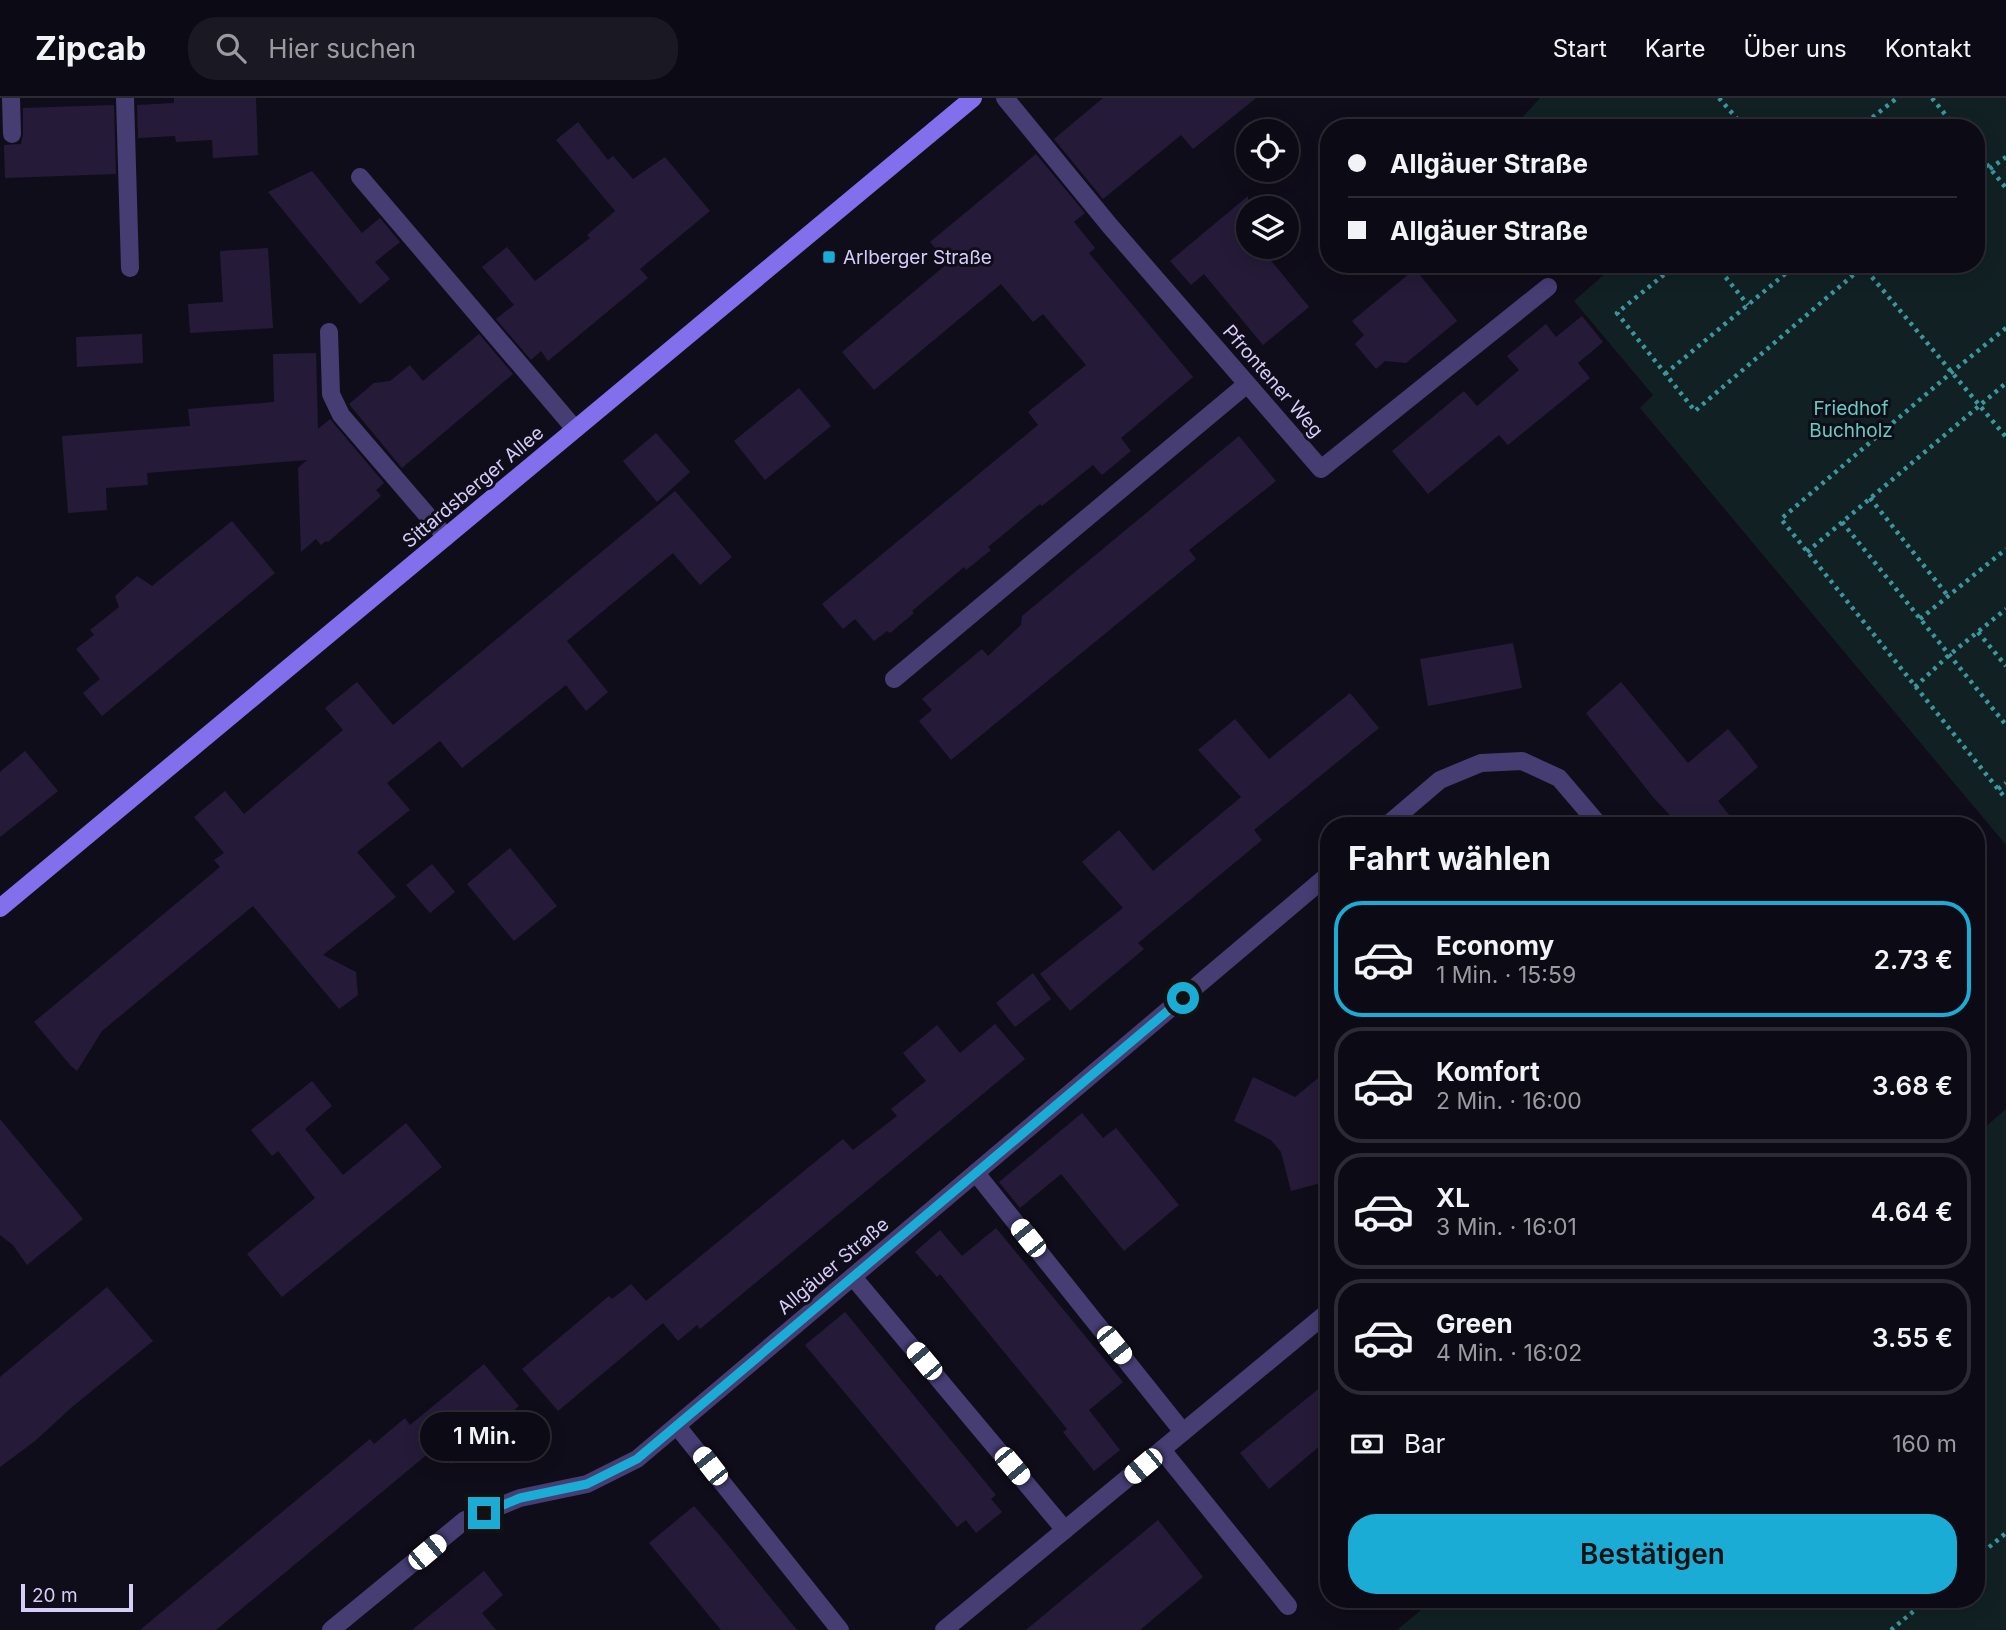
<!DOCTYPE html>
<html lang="de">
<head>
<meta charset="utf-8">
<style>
	body { margin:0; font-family:Inter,sans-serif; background:#1a1822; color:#f1f3f6; height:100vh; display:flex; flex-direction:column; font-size:26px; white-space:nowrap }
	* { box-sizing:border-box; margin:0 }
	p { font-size:23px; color:#9a9aa0 }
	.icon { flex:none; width:38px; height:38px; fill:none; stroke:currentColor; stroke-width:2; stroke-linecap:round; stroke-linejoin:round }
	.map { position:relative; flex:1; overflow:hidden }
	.sheet { position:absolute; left:1320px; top:719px; width:665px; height:791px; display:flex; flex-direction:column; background:#0c0a14; border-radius:28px; box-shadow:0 4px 18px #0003,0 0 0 2px #2c2b34 }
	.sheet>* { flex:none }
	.banner { position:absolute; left:1320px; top:21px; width:665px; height:154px; border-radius:28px; box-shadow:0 4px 18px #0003,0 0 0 2px #2c2b34; display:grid; align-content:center; height:154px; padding:0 28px; background:#0c0a14 }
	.controls { position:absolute; left:1236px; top:21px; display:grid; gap:14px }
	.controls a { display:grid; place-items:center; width:63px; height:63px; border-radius:50%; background:#0c0a14; box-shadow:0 4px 18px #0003,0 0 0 2px #2c2b34; font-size:35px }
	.scale { position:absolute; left:21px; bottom:18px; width:112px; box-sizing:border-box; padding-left:7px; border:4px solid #d6ccf8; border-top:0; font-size:19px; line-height:24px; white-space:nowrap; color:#d6ccf8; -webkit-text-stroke:5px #100d1a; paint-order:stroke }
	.end { position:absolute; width:32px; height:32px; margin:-16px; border:9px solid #1bacd5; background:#111; box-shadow:0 0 0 4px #111 }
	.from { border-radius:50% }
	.bubble { position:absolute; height:49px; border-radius:24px; background:#0c0a14; box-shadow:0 4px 18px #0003,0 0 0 2px #2c2b34; font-size:23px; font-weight:600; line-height:49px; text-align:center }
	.car { position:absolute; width:21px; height:42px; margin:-21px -10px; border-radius:9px; box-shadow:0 0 5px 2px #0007; background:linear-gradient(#fff 24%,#345 0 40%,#fff 0 76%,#345 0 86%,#fff 0) }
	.banner b { display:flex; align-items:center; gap:24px; height:66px; font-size:26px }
	.banner b+b { border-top:2px solid #2c2b34 }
	.banner i { width:18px; height:18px; background:#f1f3f6 }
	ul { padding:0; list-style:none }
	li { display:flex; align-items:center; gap:21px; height:116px; margin:0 14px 10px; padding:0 14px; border:4px solid #2c2b34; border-radius:28px }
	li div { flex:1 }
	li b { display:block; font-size:26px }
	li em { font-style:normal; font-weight:600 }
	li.active { border-color:#1bacd5 }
	li>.icon { width:63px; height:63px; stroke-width:1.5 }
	h2 { padding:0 28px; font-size:32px; line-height:84px }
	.pay { display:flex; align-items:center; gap:18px; height:77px; padding:0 28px; font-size:26px }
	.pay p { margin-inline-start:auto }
	.cta { display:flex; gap:14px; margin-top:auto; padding:14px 28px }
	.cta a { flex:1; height:80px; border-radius:28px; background:#1bacd5; color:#111; font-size:28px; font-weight:600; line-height:80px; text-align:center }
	header { display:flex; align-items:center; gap:42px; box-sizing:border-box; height:98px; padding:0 35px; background:#0c0a14; border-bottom:2px solid #2c2b34 }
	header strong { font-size:33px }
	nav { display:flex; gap:38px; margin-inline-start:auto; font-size:24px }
	.search { width:490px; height:63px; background:#1a1822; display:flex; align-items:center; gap:18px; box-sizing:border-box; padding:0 24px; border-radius:28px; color:#9a9aa0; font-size:26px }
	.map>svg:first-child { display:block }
</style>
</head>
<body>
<header>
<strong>Zipcab</strong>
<div class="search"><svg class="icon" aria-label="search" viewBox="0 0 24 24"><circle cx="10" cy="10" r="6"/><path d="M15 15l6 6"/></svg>Hier suchen</div>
<nav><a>Start</a><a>Karte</a><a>Über uns</a><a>Kontakt</a></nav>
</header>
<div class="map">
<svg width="2006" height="1532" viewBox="0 0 2006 1532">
	<rect width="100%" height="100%" fill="#100d1a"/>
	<g fill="#112123">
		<path d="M1540,0H2006V747L1640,310L1653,297L1574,203L1616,166H1976V30H1529L1521,21Z"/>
		<path d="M2006,1011V1532H1397L1433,1502H1976V1037Z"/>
	</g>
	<g fill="#251b38">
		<path d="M174,0H256L258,57L213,60L212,42L176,44L175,38L138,40L137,7L174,5Z"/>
		<path d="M1103,0H1256L1193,51L1181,37L1103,101L1054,41Z"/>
		<path d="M114,7L116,76L5,80L4,47L21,46L23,36V10Z"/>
		<path d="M578,24L608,62L613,58L633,81L665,59L710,113L640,171L648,180L548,263L541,253L531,262L496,221L514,207L482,169L507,149L535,183L590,140L587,137L615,113L556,42Z"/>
		<path d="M1036,56L1085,115L1074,124L1095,150L1089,155L1193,279L1121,340L1131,353L1102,377L1093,367L1042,408L1040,406L988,449L991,452L966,472L964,469L912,513L914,515L890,535L887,533L874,543L855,521L843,531L822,506L1038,327L1028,314L1086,267L1043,216L1033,224L1001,186L874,292L842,254L948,165L930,144Z"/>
		<path d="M312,73L362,135L380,120L400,144L375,164L390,181L360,206L268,94Z"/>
		<path d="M1248,98V149H1260L1309,209L1263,247L1204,176L1191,187L1170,163Z"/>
		<path d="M268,150L273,230L190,235L188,206L223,204L220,153Z"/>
		<path d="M1415,171L1457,223L1406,265L1385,263L1376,271L1355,246L1364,237L1352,223Z"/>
		<path d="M1582,218L1603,244L1578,265L1590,280L1508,347L1499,337L1428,396L1392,353L1464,293L1477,308L1519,272L1507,258L1546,226L1556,239Z"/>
		<path d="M142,236L143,265L77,269L76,239Z"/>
		<path d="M479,236L513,276L402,370L349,306L374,285L390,283L410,267L423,283Z"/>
		<path d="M316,255L318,331L330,321L384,385L376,392L381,398L328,444L326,443L321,447L316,441L301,454L298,370L307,362L147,375L148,387L106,390L107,412L68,415L62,338L190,328L188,311L274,304L273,256Z"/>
		<path d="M799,290L831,328L765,382L734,343Z"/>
		<path d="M656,335L690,374L657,404L623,363Z"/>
		<path d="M1239,338L1276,383L1189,452L1196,461L951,662L919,623L932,612L922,601L982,551L988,558L1021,527L1022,518Z"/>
		<path d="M675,393L732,459L700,487L673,455L567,543L608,594L586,613L566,587L462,670L440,643L387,685L410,712L357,754L396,799L323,857L356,874L358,897L339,911L253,808L102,933L77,973L71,968L34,924L220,769L214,762L224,755L194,719L225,693L244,716L343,632L325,610L357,584L393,627Z"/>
		<path d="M232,423L275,475L102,618L83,595L100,581L76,551L94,537L90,532L119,509L115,498L137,478L152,488Z"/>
		<path d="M1513,545L1522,590L1428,608L1420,561Z"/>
		<path d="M1621,584L1688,665L1728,631L1743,649L1758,669L1718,703L1738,728H1680L1653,699L1586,615Z"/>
		<path d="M1350,595L1379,630L1254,732L1262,742L1138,845L1144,851L1070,913L1040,876L1123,810L1082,764L1119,732L1153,773L1241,699L1198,652L1235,621L1269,661Z"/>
		<path d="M25,653L58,693L0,739V674Z"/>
		<path d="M510,750L557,808L514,843L467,786Z"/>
		<path d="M432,766L455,794L430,815L406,787Z"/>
		<path d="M1033,875L1051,901L1015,929L996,905Z"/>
		<path d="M995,926L1025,961L700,1231L697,1227L678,1243L663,1225L558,1313L522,1271L609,1198L612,1201L631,1186L646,1203L843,1041L853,1052L897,1018L891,1011L926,983L903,955L937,927L960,955Z"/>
		<path d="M1328,972V1083L1291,1093L1281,1054L1271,1042L1234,1023L1253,979L1295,999Z"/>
		<path d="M312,983L332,1008L305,1031L343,1077L406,1025L442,1069L282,1199L247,1156L315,1100L278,1053L272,1058L251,1032Z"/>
		<path d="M1082,1015L1103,1040L1116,1030L1179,1107L1124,1153L1061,1076L1020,1110L999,1084Z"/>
		<path d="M0,1021L83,1121L27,1167L13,1147L0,1137Z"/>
		<path d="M996,1130L1123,1284L1089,1312L1120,1352L1094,1373L1063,1334L1067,1331L1046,1305L940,1176L937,1179L915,1154L940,1132L962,1158Z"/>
		<path d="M107,1189L153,1243L72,1309L35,1343L0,1369V1279Z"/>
		<path d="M845,1214L996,1397L991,1401L1002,1414L976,1435L966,1422L957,1429L805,1247Z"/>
		<path d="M484,1266L519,1308L451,1366L436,1349L216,1532H140L370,1341L374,1346L405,1320L410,1327Z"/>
		<path d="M1328,1283V1341L1269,1391L1240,1355Z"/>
		<path d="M694,1408L721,1439L797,1532H721L649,1445Z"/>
		<path d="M1158,1422L1203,1479L1140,1532H1026Z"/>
		<path d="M484,1473L503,1497L482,1515L496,1532H412Z"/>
	</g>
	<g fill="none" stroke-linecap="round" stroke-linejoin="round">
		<g stroke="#3b979e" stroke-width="4.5" stroke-dasharray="3.5 5" stroke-linecap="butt">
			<path d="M1719,0L1745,30"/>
			<path d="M1932,0L1956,30"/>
			<path d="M1859,30L1897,0"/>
			<path d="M1976,53L2006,90"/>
			<path d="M1976,81L2006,59"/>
			<path d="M1677,166L1617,215L1695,313L1866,166"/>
			<path d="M1715,166L1748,207"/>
			<path d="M1861,166L2006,339"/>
			<path d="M2006,230L1952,274L1781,421L2006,701"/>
			<path d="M1665,276L1797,166"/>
			<path d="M1870,400L1948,498"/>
			<path d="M1842,424L2006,627"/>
			<path d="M1807,454L2006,285"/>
			<path d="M1920,521L2006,451"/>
			<path d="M1978,534L2006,568"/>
			<path d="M1915,589L1948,558L2006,511"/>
			<path d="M1998,691L2006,685"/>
			<path d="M1976,1460L2006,1435"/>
			<path d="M1891,1532L1927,1502"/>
		</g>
		<g stroke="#463d73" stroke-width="18">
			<path d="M11,0L12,36"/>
			<path d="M125,0L130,170"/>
			<path d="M360,79L575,331"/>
			<path d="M329,234L331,296L341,317L446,439"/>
			<path d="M894,581L1247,286"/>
			<path d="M976,1075L1183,1334"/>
			<path d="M853,1179L1065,1432"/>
			<path d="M677,1328L840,1532"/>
			<path d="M1162,1352L1288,1508"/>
		</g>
		<g stroke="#463d73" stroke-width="18">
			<path d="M1005,0L1110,128L1321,371L1548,189"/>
			<path d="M1386,728L1440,682L1481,665L1522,663L1559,680L1600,728"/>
			<path d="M331,1532L465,1422L520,1400L587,1386L637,1361L1328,777"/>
			<path d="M944,1532L1328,1214"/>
		</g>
		<path stroke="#816fec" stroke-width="18" d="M0,810L973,0"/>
	</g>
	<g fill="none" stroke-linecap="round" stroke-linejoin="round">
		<path stroke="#1bacd5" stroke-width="9" d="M484,1415L520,1400L587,1386L637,1361L1183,900"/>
	</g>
	<rect fill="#1bacd5" stroke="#100d1a" stroke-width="2.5" x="822" y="152" width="14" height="14" rx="3.5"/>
	<g text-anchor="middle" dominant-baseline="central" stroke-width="6" stroke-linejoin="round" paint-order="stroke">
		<g font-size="19" fill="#d6ccf8" stroke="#100d1a" text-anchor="start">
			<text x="843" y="159">Arlberger Straße</text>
		</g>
		<g font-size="19" fill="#d6ccf8" stroke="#100d1a">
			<text transform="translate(1273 283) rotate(49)">Pfrontener Weg</text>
			<text transform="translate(473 389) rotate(-40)">Sittardsberger Allee</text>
			<text transform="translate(833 1168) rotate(-40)">Allgäuer Straße</text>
		</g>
		<g font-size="19" fill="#63cec0" stroke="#100d1a">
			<text x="1851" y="310">Friedhof<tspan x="1851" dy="22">Buchholz</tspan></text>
		</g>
	</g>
</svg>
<div class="controls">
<a><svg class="icon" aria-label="locate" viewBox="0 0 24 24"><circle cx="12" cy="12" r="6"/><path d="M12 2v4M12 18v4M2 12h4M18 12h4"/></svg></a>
<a><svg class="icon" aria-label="layers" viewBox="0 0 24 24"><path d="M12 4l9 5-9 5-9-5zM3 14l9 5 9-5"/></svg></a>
</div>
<div class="scale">20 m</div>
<i class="end from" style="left:1183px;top:900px"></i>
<i class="end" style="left:484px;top:1415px"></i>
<div class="bubble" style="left:420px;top:1314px;width:130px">1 Min.</div>
<i class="car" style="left:1028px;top:1140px;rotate:321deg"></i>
<i class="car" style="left:1114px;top:1247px;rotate:141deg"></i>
<i class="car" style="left:924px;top:1263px;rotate:320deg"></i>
<i class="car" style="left:710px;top:1368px;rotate:322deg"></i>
<i class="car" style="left:1012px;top:1368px;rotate:140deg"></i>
<i class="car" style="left:1143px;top:1368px;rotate:230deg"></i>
<i class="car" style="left:427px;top:1454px;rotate:50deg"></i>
<div class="banner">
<b><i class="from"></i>Allgäuer Straße</b>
<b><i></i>Allgäuer Straße</b>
</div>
<section class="sheet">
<h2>Fahrt wählen</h2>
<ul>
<li class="active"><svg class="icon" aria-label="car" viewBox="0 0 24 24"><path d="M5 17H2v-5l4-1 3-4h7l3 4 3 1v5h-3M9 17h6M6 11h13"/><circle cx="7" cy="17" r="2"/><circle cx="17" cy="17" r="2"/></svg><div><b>Economy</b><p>1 Min. · 15:59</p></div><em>2.73 €</em></li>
<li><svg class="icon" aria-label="car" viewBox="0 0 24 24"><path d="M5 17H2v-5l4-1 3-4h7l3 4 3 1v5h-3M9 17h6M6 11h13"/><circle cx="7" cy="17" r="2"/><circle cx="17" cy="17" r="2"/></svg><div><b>Komfort</b><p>2 Min. · 16:00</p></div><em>3.68 €</em></li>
<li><svg class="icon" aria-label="car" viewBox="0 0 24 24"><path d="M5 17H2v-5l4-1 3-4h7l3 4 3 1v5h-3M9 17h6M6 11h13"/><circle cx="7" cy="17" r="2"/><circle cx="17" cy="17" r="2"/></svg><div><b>XL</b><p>3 Min. · 16:01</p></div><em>4.64 €</em></li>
<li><svg class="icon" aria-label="car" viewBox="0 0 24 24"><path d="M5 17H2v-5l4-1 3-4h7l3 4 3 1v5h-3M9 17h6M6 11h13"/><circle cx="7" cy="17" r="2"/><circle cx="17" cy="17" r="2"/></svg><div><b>Green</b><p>4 Min. · 16:02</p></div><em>3.55 €</em></li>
</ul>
<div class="pay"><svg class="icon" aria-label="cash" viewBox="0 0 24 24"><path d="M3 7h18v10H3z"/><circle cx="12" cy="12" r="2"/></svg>Bar<p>160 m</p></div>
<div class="cta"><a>Bestätigen</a></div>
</section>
</div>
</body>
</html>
